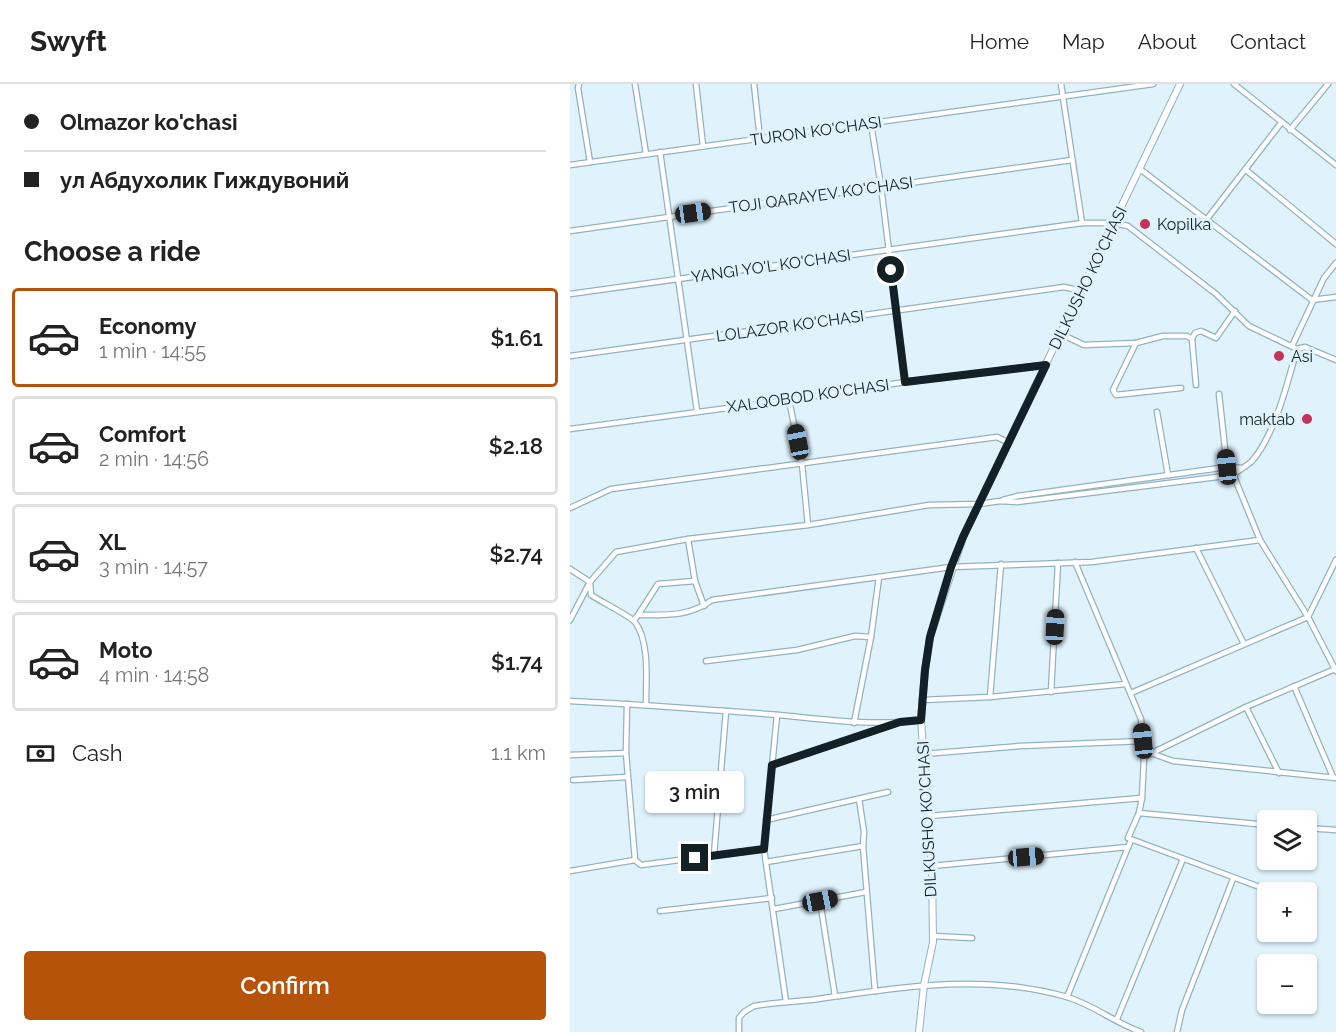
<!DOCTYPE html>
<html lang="en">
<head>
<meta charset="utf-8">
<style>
	body { margin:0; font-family:Raleway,sans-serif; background:#f6f6f6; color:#222; height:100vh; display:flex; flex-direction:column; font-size:22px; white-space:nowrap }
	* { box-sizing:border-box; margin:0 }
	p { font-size:20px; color:#767676 }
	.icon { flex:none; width:33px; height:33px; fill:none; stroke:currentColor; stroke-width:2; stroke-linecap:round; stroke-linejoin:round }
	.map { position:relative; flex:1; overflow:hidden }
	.side { display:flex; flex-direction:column; background:#fff; width:570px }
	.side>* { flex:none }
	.banner { display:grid; align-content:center; height:132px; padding:0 24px; background:#fff }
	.controls { position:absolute; left:687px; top:726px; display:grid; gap:12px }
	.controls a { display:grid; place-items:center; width:60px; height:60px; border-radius:6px; background:#fff; box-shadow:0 2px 4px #0004; font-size:30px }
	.end { position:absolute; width:27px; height:27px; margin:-14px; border:8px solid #132025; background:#fff; box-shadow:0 0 0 3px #fff }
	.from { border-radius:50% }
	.bubble { position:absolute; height:42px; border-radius:6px; background:#fff; box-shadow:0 2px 4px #0004; font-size:20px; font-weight:600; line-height:42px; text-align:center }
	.car { position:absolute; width:18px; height:36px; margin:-18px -9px; border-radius:8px; box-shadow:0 0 4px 2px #0007; background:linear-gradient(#222 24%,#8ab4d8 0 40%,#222 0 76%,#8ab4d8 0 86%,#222 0) }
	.banner b { display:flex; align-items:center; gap:21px; height:57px; font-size:22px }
	.banner b+b { border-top:2px solid #e0e0e0 }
	.banner i { width:15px; height:15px; background:#222 }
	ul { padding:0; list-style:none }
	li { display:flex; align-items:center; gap:18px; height:99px; margin:0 12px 9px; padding:0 12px; border:3px solid #e0e0e0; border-radius:6px }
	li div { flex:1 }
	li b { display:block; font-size:22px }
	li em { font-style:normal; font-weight:600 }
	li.selected { border-color:#b45309 }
	li>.icon { width:54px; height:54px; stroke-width:1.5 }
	h2 { padding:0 24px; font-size:27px; line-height:72px }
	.pay { display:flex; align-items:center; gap:15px; height:66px; padding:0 24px; font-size:22px }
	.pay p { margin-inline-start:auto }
	.primary-button { display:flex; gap:12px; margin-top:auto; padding:12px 24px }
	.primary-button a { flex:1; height:69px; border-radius:6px; background:#b45309; color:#fff; font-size:24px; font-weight:600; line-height:69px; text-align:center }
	header { display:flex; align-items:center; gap:36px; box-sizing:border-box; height:84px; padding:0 30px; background:#fff; border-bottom:2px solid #e0e0e0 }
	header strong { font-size:28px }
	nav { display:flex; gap:33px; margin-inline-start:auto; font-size:21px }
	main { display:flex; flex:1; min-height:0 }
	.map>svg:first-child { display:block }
</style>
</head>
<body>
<header>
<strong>Swyft</strong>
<nav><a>Home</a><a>Map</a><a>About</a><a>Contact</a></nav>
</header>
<main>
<section class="side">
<div class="banner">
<b><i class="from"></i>Olmazor ko'chasi</b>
<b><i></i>ул Абдухолик Гиждувоний</b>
</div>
<h2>Choose a ride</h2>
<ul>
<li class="selected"><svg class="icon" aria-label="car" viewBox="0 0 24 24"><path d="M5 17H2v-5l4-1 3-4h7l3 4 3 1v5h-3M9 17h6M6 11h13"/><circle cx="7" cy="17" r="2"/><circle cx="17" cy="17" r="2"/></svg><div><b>Economy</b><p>1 min · 14:55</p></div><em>$1.61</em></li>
<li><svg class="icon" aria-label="car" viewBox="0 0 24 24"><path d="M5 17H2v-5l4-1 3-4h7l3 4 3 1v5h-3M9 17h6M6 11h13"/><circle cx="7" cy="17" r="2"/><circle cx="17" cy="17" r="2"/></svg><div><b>Comfort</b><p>2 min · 14:56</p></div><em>$2.18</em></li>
<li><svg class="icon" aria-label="car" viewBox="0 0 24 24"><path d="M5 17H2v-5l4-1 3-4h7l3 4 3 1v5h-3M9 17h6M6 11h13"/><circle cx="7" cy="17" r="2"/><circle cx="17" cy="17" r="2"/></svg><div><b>XL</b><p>3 min · 14:57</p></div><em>$2.74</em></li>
<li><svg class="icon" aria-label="car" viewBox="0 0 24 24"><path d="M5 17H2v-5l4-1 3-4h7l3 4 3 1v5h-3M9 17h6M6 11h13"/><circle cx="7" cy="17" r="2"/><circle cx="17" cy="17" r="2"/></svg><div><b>Moto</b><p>4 min · 14:58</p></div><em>$1.74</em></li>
</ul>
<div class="pay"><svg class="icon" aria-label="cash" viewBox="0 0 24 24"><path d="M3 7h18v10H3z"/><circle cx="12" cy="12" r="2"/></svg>Cash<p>1.1 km</p></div>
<div class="primary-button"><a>Confirm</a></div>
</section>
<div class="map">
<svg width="766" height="948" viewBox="0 0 766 948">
	<rect width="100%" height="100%" fill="#e0f3fd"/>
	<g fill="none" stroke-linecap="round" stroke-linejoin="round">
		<g stroke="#93b2c1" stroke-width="7">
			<g id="street">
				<path d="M9,0L8,4L20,78"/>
				<path d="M65,0L76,70"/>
				<path d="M126,0L133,62"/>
				<path d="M184,0L190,55"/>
				<path d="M491,0L512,139"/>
				<path d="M664,0L766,81"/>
				<path d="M301,40L311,102L335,298"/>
				<path d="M720,46L758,0"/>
				<path d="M90,68L127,327"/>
				<path d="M0,81L583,0"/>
				<path d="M570,85L742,216L766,213"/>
				<path d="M676,86L766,160"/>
				<path d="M637,135L711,39"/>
				<path d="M0,147L502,76"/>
				<path d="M0,210L512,139H544L558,142L646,210L679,242L727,265L735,263L766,276"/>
				<path d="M491,250L514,261L566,259L593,252H617L622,255L626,301"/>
				<path d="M622,255L625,249L631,247L646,254L665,227"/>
				<path d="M566,259L543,306L546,311L611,304"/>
				<path d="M722,262L754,194L766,179"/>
				<path d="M0,272L494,203L512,207"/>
				<path d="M649,310L657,383"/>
				<path d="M219,316L232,380L238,441"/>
				<path d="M587,328L598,391"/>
				<path d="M0,345L219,316L335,298L475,281"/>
				<path d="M663,390L690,456L738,533L766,587"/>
				<path d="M433,416L448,412L657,383L671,384"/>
				<path d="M0,424L41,405L427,353L437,358"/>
				<path d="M118,455L125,497L134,522"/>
				<path d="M626,464L674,560"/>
				<path d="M505,478L571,635L574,673L572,714L569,729L558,754L703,808"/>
				<path d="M0,485L20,498L21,511C30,517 60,532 65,538C80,558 76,597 76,621"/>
				<path d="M68,531L88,500L125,497"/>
				<path d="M738,533L766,476"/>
				<path d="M0,536L20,498L46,468L118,455L238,441L359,421L409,420L430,417L447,418L663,391C669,386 677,382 682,377C705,351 718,297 727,265"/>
				<path d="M64,536L68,531C96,531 119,533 142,516L381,483L522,478L690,456"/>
				<path d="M136,577L227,566L285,552L301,553"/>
				<path d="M724,602L763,693"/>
				<path d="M481,608L488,479"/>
				<path d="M561,609L738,533"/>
				<path d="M420,613L431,480"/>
				<path d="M352,616L420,613L556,600"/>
				<path d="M0,617C65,620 131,625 196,630C248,634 299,643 351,636"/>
				<path d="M57,620L56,669L65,776"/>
				<path d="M676,623L709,689"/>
				<path d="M284,639L301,553L309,493"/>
				<path d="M581,669L603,677L766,694"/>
				<path d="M354,670L450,662L573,657"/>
				<path d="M0,671L56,669"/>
				<path d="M574,673L676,623L765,585"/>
				<path d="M202,681L325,640"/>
				<path d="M3,696L57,693"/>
				<path d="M289,715L294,748L293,762L305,907"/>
				<path d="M569,729L698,741"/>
				<path d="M359,732L572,714"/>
				<path d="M196,736L318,708"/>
				<path d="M736,744L766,746"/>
				<path d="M194,765L216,918"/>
				<path d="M144,771L156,627"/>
				<path d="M196,778L293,762"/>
				<path d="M362,782L558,763"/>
				<path d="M0,787L65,776L71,781L194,765L207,631"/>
				<path d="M250,817L265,912"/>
				<path d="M736,820L740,821"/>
				<path d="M204,825L296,808"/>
				<path d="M90,827L202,814"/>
				<path d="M363,852L402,854"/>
				<path d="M497,913L561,756"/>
				<path d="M547,935L613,775"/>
				<path d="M169,948V934L174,928L184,922C205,918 227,918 248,915C331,903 415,889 497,913C524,921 545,939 571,948"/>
				<path d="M607,948L612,926L663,795"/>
			</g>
		</g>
		<g stroke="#93b2c1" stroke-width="8">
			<path id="secondary" d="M349,948L354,901L363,858L362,782L351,636L355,586L360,553L393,453L610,0"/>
		</g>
		<use href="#street" stroke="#fff" stroke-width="4.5"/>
		<use href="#secondary" stroke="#fff" stroke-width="6"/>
	</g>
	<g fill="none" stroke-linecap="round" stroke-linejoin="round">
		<path stroke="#132025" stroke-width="8" d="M125,774L194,765L202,681L330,638L351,636L355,586L360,553L381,483L393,453L476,281L335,298L321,186"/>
	</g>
	<g fill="#c43458" stroke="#e0f3fd" stroke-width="2">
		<circle cx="575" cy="140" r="6"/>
		<circle cx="709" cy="272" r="6"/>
		<circle cx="737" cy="335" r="6"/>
	</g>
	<g text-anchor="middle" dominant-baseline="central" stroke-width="6" stroke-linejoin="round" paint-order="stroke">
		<g font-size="16" fill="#132025" stroke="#e0f3fd">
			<text transform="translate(246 47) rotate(-8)">TURON KO'CHASI</text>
			<text transform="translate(251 111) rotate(-8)">TOJI QARAYEV KO'CHASI</text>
			<text transform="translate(201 182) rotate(-8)">YANGI YO'L KO'CHASI</text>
			<text transform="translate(518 194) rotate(-64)">DILKUSHO KO'CHASI</text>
			<text transform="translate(220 242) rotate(-8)">LOLAZOR KO'CHASI</text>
			<text transform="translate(238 312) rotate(-8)">XALQOBOD KO'CHASI</text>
			<text transform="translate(357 735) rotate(-93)">DILKUSHO KO'CHASI</text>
		</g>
		<g font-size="16" fill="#132025" stroke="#e0f3fd" text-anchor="start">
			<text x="587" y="140">Kopilka</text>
			<text x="721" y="272">Asi</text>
			<text x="725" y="335" text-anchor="end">maktab</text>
		</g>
	</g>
</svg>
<div class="controls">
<a><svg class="icon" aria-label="layers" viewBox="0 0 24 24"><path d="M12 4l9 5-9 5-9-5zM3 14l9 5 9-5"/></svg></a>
<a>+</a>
<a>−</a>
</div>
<i class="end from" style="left:321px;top:186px"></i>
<i class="end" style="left:125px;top:774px"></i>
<div class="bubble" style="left:75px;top:687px;width:99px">3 min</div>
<i class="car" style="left:123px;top:129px;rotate:82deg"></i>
<i class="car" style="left:228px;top:358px;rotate:349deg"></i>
<i class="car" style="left:657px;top:383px;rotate:354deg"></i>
<i class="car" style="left:485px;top:543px;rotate:3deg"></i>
<i class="car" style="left:573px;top:657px;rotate:354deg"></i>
<i class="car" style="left:456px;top:773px;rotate:85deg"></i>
<i class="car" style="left:250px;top:817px;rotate:79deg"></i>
</div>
</main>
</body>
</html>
